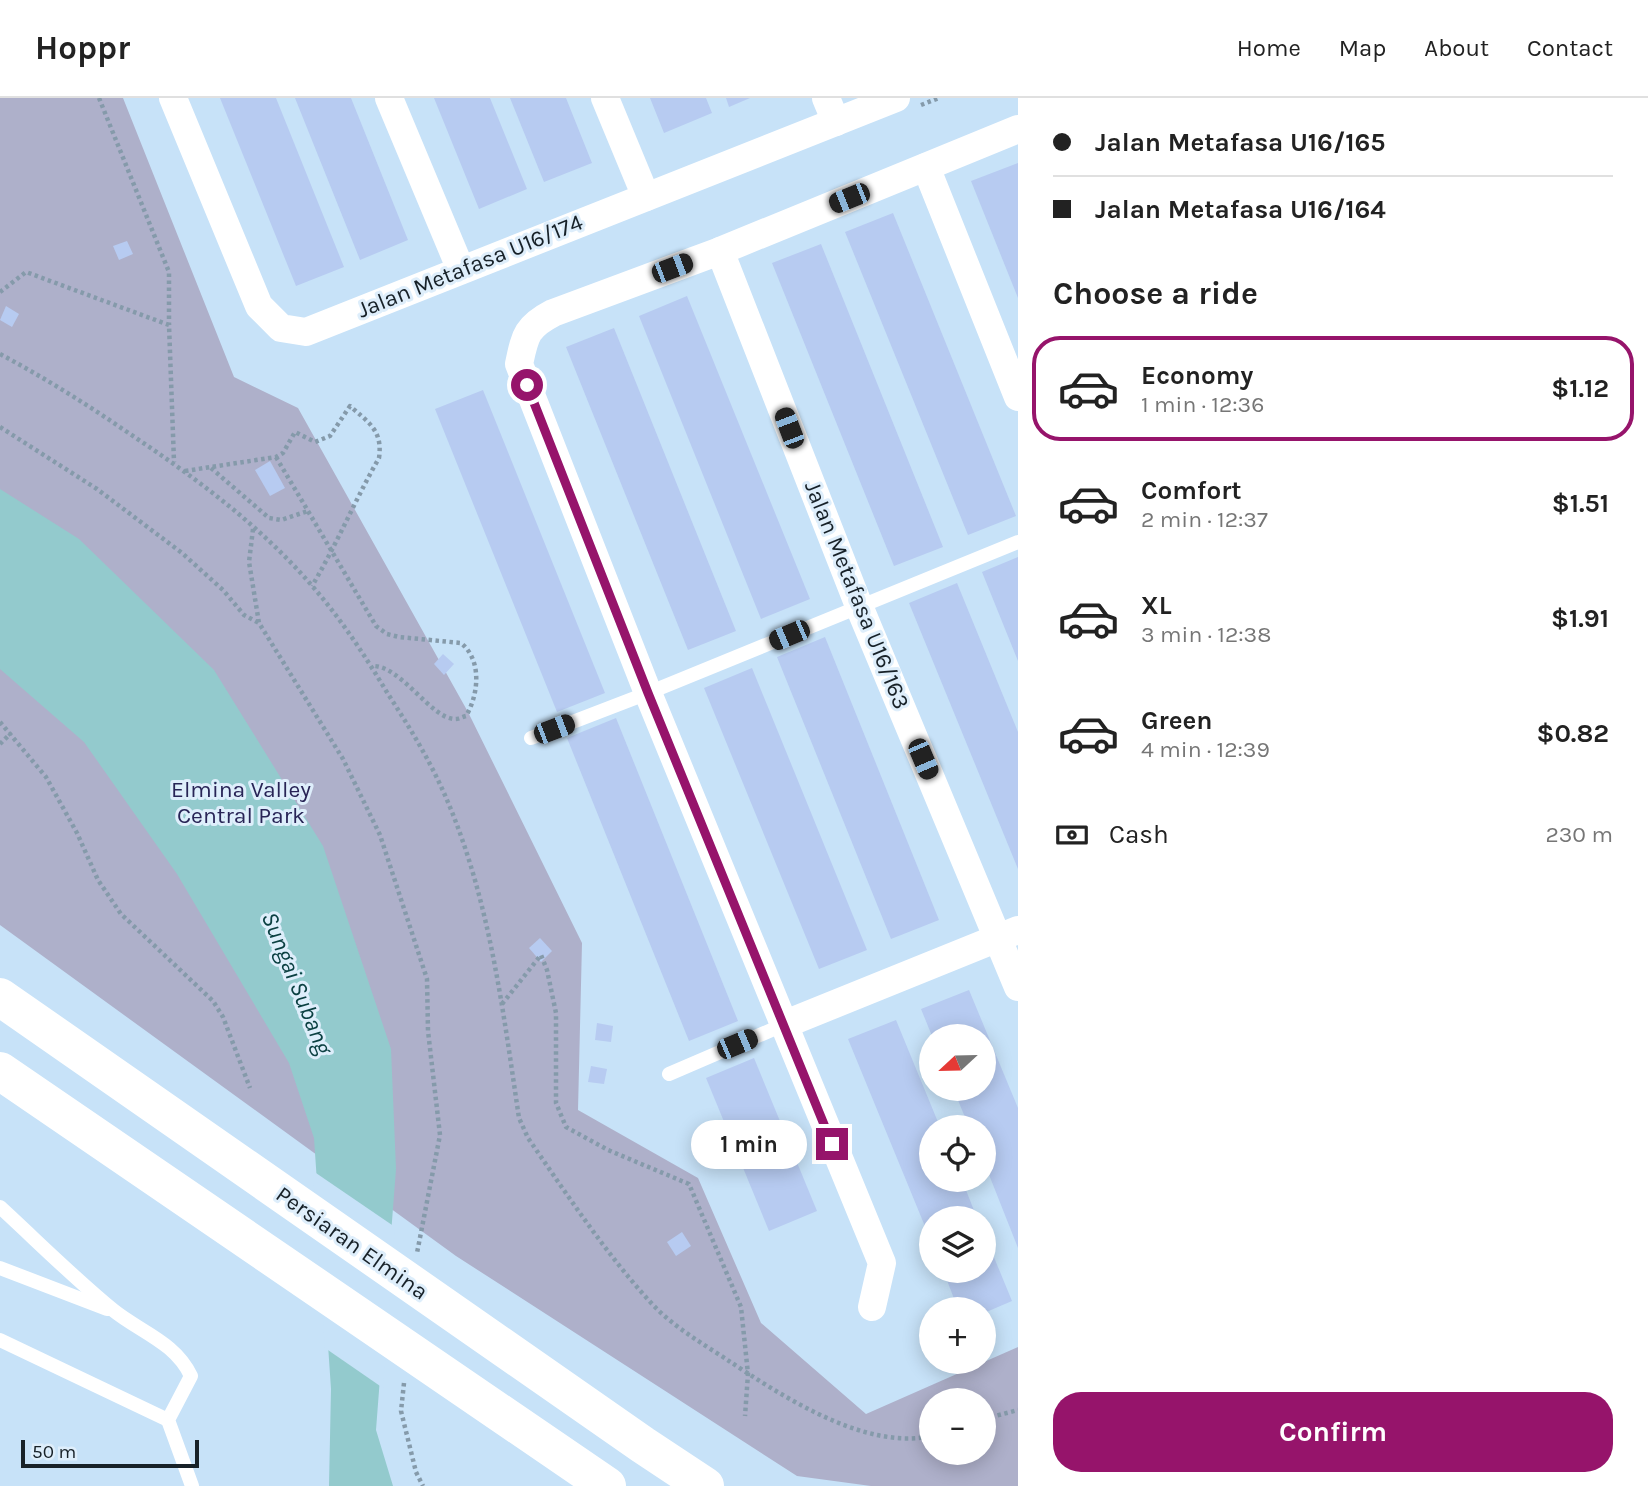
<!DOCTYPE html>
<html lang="en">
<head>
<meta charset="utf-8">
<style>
	body { margin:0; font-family:Karla,sans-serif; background:#f6f6f6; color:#222; height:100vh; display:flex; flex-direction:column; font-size:26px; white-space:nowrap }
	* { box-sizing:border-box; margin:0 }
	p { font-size:23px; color:#767676 }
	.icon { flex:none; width:38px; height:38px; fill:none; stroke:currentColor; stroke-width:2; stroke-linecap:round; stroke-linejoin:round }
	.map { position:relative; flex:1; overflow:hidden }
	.side { display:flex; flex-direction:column; background:#fff; width:630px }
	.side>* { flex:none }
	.hud { display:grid; align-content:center; height:154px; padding:0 35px; background:#fff }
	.needle { width:46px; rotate:248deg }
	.tools { position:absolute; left:919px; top:926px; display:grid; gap:14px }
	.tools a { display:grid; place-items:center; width:77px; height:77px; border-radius:50%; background:#fff; box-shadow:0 4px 18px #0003; font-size:35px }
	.scale { position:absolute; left:21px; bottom:18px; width:178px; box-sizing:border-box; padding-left:7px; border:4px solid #172128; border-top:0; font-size:19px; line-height:24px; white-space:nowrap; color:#172128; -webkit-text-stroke:5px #deeefb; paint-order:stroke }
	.end { position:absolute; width:32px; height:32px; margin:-16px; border:9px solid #96146b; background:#fff; box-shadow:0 0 0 4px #fff }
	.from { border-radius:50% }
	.bubble { position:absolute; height:49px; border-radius:24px; background:#fff; box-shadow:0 4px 18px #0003; font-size:23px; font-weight:700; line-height:49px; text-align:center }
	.car { position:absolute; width:21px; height:42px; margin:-21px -10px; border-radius:9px; box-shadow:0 0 5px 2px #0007; background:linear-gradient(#222 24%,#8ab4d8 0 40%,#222 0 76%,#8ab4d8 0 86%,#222 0) }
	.hud b { display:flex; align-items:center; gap:24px; height:66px; font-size:26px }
	.hud b+b { border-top:2px solid #e0e0e0 }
	.hud i { width:18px; height:18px; background:#222 }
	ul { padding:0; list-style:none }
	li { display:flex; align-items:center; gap:21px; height:105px; margin:0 14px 10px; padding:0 21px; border:4px solid transparent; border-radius:28px }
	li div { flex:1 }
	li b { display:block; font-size:26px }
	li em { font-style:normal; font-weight:700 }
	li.current { border-color:#96146b }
	li>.icon { width:63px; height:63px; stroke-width:1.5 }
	h2 { padding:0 35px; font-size:32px; line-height:84px }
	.pay { display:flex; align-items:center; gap:18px; height:77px; padding:0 35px; font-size:26px }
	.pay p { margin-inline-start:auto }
	.primary-button { display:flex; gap:14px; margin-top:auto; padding:14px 35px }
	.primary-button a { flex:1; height:80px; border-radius:28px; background:#96146b; color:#fff; font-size:28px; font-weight:700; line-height:80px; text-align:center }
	header { display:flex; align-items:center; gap:42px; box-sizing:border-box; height:98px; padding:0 35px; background:#fff; border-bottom:2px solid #e0e0e0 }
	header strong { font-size:33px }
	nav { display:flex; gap:38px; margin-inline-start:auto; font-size:24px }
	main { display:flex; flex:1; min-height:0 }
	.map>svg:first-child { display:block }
</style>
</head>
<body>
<header>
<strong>Hoppr</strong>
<nav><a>Home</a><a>Map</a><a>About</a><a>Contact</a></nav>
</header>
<main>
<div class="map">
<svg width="1018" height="1388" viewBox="0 0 1018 1388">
	<rect width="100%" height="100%" fill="#c7e2f8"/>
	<path fill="#aeb0ca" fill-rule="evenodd" d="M0,0H123L234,279L298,310L468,614L582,845L578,1012L698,1080L761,1225L866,1316L1018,1249V1388H871L797,1378L456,1158L0,827ZM931,1302H984V1354H931Z"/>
	<path fill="#93cacd" d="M0,391L79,441L214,572L323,748L391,951L396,1071L376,1332L393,1388H329L331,1291L314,1040L289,965L177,776L84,644L0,571Z"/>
	<path fill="#c7e2f8" d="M313,1073L395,1129L383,1290L325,1250Z"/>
	<g fill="#b7cbf1">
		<path d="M220,0H276L344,169L296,188Z"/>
		<path d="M295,0H351L408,142L360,162Z"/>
		<path d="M434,0H490L527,91L479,111Z"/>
		<path d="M510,0H566L592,65L544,84Z"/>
		<path d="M650,0H706L712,15L664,35Z"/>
		<path d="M726,0H750L729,9Z"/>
		<path d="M1018,65V200L971,83Z"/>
		<path d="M893,115L1016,418L968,437L845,134Z"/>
		<path d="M127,143L133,156L119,162L113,148Z"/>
		<path d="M821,146L943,449L894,468L772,165Z"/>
		<path d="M687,198L810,501L761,521L639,218Z"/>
		<path d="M6,208L19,216L12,229L0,222Z"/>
		<path d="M614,230L736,533L688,552L566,249Z"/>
		<path d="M483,292L605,595L557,614L435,311Z"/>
		<path d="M270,363L285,390L270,398L255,372Z"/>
		<path d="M1018,459V563L982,474Z"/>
		<path d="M957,485L1018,634V771L909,505Z"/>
		<path d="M825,539L939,822L891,841L777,559Z"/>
		<path d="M443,556L454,566L444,577L434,566Z"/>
		<path d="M752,570L867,852L819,871L704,590Z"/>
		<path d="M616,620L738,923L689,943L567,640Z"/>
		<path d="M540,840L552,853L541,864L529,850Z"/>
		<path d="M969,892L1018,1010V1150L984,1064V1029H969L953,990H984V938H932L921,911Z"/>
		<path d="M896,922L940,1029H931V1082H962L977,1120H931V1143L848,941Z"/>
		<path d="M597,925L613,928L611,944L595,942Z"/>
		<path d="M754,960L817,1113L769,1133L706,980Z"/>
		<path d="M591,968L607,971L604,986L588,984Z"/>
		<path d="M682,1134L691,1148L676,1158L667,1144Z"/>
		<path d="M984,1135L1012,1203L984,1215V1211H958L943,1172H984Z"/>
	</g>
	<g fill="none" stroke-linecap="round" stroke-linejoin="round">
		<g stroke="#859aaa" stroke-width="4.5" stroke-dasharray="3.5 3.5" stroke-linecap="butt">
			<path d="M99,0L169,174V227"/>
			<path d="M921,7L939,0"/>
			<path d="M0,194L26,174L169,227L174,364"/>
			<path d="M0,256C45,280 88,307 130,336C199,382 266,432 319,496C345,527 367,561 388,596C410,630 431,664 447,702C490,803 503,913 519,1020L528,1040C568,1098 606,1156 653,1207C674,1229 700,1244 726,1261C779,1296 864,1353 931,1338"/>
			<path d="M0,329L97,391L182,455L223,492L244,517L259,525"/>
			<path d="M276,359L376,528L387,536L399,539L461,545C482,562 479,596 466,618C462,619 459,621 455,621C431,621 401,567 372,568"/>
			<path d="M211,370L269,420L281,422L308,413"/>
			<path d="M185,373L276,359L283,355L295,334L315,344L330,338L350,308C368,324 383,332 379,360C355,402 337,446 312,488"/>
			<path d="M253,431L249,464L259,525L343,661L380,737L427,881L428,933L440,1037L417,1155"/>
			<path d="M0,624L46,679L77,735L98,782L121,816L213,903L223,919L250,990"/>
			<path d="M0,646L11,635"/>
			<path d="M502,906L541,857L547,872L556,915V1005L566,1029L608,1052L689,1086L741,1209L748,1276L745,1318"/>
			<path d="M404,1285L401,1313L416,1374L423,1388"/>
			<path d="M984,1321L1018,1312"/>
		</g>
		<g stroke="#fff" stroke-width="14">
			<path d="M531,640L648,595L1018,444"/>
			<path d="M669,976L783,927"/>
			<path d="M0,1109C37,1143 74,1180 113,1212C140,1234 175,1244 191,1278L168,1322L192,1388"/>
			<path d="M0,1170L107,1211"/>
			<path d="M0,1242L168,1322"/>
		</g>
		<g stroke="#fff" stroke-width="28">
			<path d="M173,0L259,208L281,230L306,234L896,0"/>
			<path d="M389,0L461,172"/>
			<path d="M605,0L646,99"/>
			<path d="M826,0L836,24"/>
			<path d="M926,69L1018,299"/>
			<path d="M720,153L859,508L1018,889"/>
			<path d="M783,927L1018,832"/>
			<path d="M872,1209L882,1165L648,595L519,266C525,238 526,229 553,215L720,153L1018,31"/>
		</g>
		<g stroke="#fff" stroke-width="38">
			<path d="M0,899L643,1347L705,1388"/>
			<path d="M0,973L607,1388"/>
		</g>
	</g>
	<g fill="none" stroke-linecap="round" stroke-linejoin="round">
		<path stroke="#96146b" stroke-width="9" d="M527,287L648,595L832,1046"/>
	</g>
	<g text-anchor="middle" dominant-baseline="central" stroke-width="6" stroke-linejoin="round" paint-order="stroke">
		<g font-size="23" fill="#172128" stroke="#deeefb">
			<text transform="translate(470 168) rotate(-22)">Jalan Metafasa U16/174</text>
			<text transform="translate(857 497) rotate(68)">Jalan Metafasa U16/163</text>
			<text transform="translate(352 1145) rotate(35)">Persiaran Elmina</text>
		</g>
		<g font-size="23" fill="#282456" stroke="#deeefb">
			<text x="241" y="691">Elmina Valley<tspan x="241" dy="26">Central Park</tspan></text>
		</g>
		<g font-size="24" font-style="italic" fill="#0b4042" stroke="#deeefb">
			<text transform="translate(297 885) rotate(68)">Sungai Subang</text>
		</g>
	</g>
</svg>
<div class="tools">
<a><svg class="needle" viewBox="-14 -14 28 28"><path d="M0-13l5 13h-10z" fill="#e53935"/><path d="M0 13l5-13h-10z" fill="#767676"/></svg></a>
<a><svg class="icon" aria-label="locate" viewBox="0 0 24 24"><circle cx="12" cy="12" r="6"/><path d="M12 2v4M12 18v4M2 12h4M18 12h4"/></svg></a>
<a><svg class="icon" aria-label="layers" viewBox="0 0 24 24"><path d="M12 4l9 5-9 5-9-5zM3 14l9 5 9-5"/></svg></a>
<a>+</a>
<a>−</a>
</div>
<div class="scale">50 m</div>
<i class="end from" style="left:527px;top:287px"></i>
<i class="end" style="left:832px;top:1046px"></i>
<div class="bubble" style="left:691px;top:1022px;width:116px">1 min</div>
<i class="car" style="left:849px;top:100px;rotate:248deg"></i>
<i class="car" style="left:672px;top:170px;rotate:69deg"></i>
<i class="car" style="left:789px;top:330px;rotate:339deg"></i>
<i class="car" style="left:789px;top:537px;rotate:247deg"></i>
<i class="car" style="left:554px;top:631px;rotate:69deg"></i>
<i class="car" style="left:923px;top:661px;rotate:157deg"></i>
<i class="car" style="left:737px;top:946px;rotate:67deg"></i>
</div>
<section class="side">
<div class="hud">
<b><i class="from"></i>Jalan Metafasa U16/165</b>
<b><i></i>Jalan Metafasa U16/164</b>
</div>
<h2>Choose a ride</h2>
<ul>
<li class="current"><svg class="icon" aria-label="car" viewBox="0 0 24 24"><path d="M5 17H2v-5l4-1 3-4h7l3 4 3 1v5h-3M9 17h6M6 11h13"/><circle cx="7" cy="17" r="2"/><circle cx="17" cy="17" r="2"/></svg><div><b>Economy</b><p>1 min · 12:36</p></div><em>$1.12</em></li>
<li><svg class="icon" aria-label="car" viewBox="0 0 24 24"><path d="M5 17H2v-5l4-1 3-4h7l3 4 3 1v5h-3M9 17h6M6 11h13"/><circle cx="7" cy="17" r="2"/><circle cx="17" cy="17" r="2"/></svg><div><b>Comfort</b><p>2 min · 12:37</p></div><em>$1.51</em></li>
<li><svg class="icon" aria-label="car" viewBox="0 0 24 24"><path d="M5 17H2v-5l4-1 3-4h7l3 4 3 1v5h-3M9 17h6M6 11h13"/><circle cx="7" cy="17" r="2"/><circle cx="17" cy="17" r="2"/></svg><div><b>XL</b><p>3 min · 12:38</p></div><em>$1.91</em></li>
<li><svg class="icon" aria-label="car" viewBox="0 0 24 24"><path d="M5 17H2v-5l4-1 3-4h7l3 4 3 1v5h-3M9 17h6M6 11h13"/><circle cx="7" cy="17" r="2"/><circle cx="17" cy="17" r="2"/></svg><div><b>Green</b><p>4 min · 12:39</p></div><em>$0.82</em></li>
</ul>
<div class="pay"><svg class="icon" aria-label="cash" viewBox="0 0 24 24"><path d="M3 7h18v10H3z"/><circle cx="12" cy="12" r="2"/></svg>Cash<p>230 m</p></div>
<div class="primary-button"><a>Confirm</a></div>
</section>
</main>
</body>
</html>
